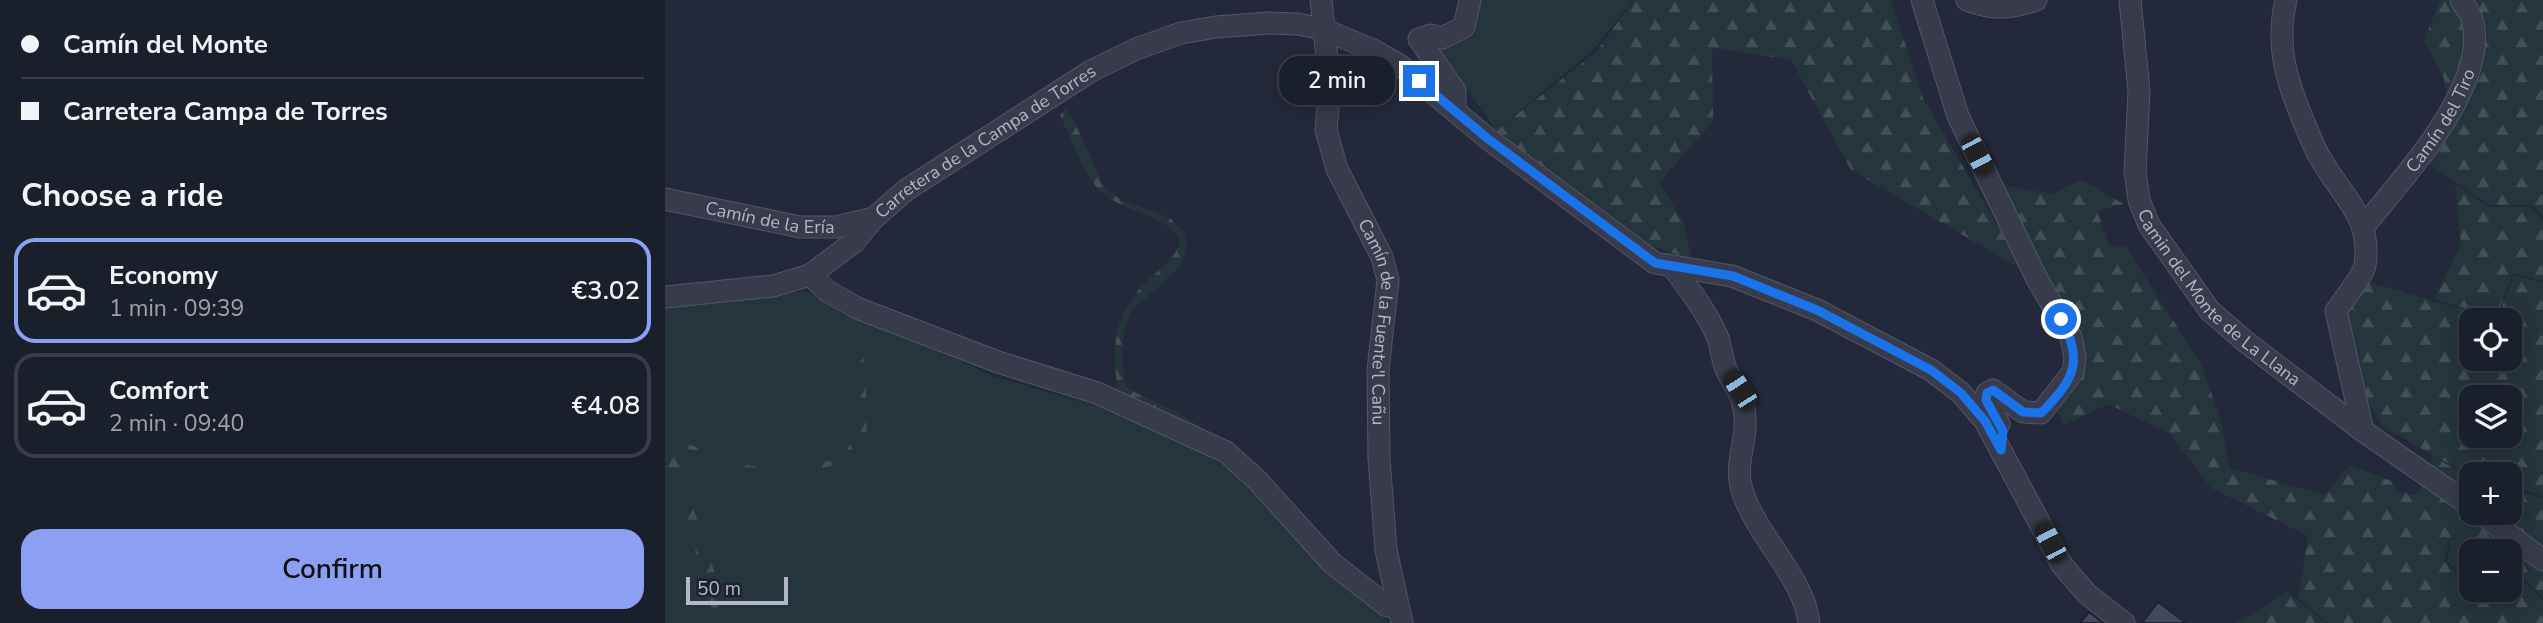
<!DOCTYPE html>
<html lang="en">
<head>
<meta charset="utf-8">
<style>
	body { margin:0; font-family:"Nunito Sans",sans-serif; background:#272c38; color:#f1f3f6; height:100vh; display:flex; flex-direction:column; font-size:26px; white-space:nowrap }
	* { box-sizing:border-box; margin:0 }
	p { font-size:23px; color:#9fa2a9 }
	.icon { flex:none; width:38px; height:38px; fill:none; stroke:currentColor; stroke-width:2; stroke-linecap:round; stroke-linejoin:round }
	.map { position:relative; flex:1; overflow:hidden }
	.side { display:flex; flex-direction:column; background:#1a1f2c; width:665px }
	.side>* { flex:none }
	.top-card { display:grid; align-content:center; height:154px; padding:0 21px; background:#1a1f2c }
	.buttons { position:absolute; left:1794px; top:308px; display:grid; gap:14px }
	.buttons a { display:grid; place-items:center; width:63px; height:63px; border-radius:14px; background:#1a1f2c; box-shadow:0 4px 18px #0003,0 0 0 2px #383d48; font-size:35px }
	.scale { position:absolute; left:21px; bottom:18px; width:102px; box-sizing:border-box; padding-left:7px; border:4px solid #b2b6c6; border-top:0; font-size:19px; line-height:24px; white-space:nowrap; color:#b2b6c6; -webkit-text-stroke:5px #1c212f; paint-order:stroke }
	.end { position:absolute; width:32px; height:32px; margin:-16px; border:9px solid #1a73e8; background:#fff; box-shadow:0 0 0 4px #fff }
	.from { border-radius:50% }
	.bubble { position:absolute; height:49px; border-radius:21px; background:#1a1f2c; box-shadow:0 4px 18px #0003,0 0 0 2px #383d48; font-size:23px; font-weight:600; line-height:49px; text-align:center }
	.car { position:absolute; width:21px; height:42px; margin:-21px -10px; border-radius:9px; box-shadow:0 0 5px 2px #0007; background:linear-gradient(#222 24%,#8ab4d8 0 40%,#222 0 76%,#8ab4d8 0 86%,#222 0) }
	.top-card b { display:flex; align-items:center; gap:24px; height:66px; font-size:26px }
	.top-card b+b { border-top:2px solid #383d48 }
	.top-card i { width:18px; height:18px; background:#f1f3f6 }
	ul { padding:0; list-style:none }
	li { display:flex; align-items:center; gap:21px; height:105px; margin:0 14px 10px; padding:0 7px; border:4px solid #383d48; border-radius:21px }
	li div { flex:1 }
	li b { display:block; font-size:26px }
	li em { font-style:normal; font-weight:600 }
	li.active { border-color:#8b9ff3 }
	li>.icon { width:63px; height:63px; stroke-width:1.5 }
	h2 { padding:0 21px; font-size:32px; line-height:84px }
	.action { display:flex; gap:14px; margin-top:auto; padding:14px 21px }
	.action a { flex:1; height:80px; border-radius:21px; background:#8b9ff3; color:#111; font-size:28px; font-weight:600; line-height:80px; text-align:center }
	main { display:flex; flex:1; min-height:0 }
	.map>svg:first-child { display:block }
</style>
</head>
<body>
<main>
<section class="side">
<div class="top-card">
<b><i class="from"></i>Camín del Monte</b>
<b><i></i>Carretera Campa de Torres</b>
</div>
<h2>Choose a ride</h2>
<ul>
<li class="active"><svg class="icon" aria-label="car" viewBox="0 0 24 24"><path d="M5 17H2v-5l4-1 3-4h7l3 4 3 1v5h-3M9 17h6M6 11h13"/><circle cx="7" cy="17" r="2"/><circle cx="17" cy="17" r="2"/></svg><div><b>Economy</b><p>1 min · 09:39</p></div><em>€3.02</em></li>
<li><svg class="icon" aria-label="car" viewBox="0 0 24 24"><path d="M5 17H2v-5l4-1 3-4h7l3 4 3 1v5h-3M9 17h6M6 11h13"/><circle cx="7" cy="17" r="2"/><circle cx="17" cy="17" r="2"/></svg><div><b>Comfort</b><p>2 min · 09:40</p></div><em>€4.08</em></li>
</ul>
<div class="action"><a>Confirm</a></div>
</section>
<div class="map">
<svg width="1878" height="623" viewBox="0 0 1878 623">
	<defs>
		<pattern id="forest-firs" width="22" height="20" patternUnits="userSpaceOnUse" patternTransform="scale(1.75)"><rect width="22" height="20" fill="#25353b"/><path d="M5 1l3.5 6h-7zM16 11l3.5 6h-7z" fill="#425056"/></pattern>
	</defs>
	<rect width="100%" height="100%" fill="#23293a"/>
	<g fill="#25353b">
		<path d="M813,0H968L927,51L831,131L771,45L810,35Z"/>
		<path d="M141,291L175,313L263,346L328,376L431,406L540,454L577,477L674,579L724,623H0V305Z"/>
	</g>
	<g fill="url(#forest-firs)" fill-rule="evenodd">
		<path d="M969,0H1226L1258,98L1358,270L1186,170L1126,60L1047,48L1048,121L994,183L1018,221L1027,259L985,246L951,223L831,131L931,52Z"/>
		<path d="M1775,0H1806L1816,45L1783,119L1779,78L1759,41Z"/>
		<path d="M1808,0H1878V217L1867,205H1824L1760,161L1818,45Z"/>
		<path d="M402,108L424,152L437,184L453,198L505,218L520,233L522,241L519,259L508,274L467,310C455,332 455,365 462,388C487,402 515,410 537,429L522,428L509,419L450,389L452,383C446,341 452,308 485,278C499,266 509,260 515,241C508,217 455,211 435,191C420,176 404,135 395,115Z"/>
		<path d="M1417,180L1459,204L1432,211L1445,246H1460L1535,362L1554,414L1565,468L1660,495L1685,465L1726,481L1732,491L1750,495L1770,472L1767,456L1785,466L1808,474H1806V513H1844L1845,487L1878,499V597L1845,566L1844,551H1806V580L1782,562L1786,543L1774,533L1784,543L1779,562L1806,583V590H1844L1845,569L1878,600V623H1663L1633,598L1643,536L1546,488L1505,434L1443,404L1399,425L1391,408L1413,338L1336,185L1386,194Z"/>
		<path d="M1790,184L1823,207H1866L1878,220V281L1848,273L1831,318L1769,299L1796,244Z"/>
		<path d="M1849,275L1878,283V496L1845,485L1844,474H1814L1786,465L1718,427L1693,387L1676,309L1704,282L1832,320ZM1806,320H1844V359H1806ZM1806,397H1844V436H1806Z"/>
		<path d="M187,318L196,321C197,361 207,417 198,455L142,474L72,468L16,446L11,455L56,592L61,623H50L41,583L0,458V449L13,440C33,447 54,458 75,463C110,473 146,466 179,457C202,415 183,363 187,318Z"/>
		<path d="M1623,592L1660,623H1572Z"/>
	</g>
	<g fill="#43485c" stroke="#1e2332" stroke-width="2">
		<path d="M1493,602L1521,623H1477Z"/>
		<path d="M1424,612L1438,623H1415Z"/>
	</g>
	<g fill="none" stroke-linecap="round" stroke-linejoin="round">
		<g stroke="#525666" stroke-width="23">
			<g id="minor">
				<path id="s1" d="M656,0L665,86L661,130L672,169L717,257L723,280L713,370L714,458L721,550L737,623"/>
				<path d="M1257,0L1293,116L1372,279L1406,337L1410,358L1408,372L1376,413L1358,412L1328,390L1322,393L1321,400L1334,424"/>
				<path d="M1302,0C1327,10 1346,9 1371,0"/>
				<path id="s2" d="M1465,0L1474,91L1470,171L1474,200L1484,225L1545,311L1581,342L1698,431L1806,506"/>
				<path d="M1621,0C1610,47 1622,82 1640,125C1645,136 1649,149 1656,159C1677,197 1707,216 1700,265C1698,277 1678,300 1671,311L1698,431"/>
				<path d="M790,111V91L754,39L766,35L777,38L799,27L805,0"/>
				<path id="s3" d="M0,199L135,227H171L209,218"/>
				<path id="s4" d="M1699,226C1737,179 1826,84 1807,19C1805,12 1799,6 1796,0"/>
				<path d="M1007,266C1024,289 1042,312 1053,338C1056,348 1057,359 1061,369C1070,389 1079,394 1080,418C1082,447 1067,465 1079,496C1094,538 1140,580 1144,623"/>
				<path d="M145,275L162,291L192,308L333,362L432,393L561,452L592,480L667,563L722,606L733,608"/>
				<path id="s5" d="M0,297L108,286L145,275L189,242L209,218L241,190L426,71L471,49L516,33L551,27L604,23L632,24L658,29L708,50L736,66L822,138L990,263L1067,276L1152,310L1266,370L1296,393L1320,421L1397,565L1422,594L1459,623"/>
				<path d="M1815,513L1878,560"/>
			</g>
		</g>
		<use href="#minor" stroke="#373b4b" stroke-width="21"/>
	</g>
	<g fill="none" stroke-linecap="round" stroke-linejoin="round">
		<path stroke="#1a73e8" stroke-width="9" d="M754,81L822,138L990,263L1068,276L1152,310L1266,370L1296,393L1320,421L1336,450L1338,431L1321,400L1322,393L1328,390L1358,412L1376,413C1408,381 1420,361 1396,319"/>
	</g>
	<g text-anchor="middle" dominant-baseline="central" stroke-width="5" stroke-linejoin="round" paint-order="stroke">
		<g font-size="18" fill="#b2b6c6" stroke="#1c212f">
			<text stroke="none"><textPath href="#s4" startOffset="131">Camín del Tiro</textPath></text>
			<text stroke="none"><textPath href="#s5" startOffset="369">Carretera de la Campa de Torres</textPath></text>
			<text stroke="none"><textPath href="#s3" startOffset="107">Camín de la Ería</textPath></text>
			<text stroke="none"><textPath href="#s2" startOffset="329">Camin del Monte de La Llana</textPath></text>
			<text stroke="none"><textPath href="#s1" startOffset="334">Camín de la Fuente'l Cañu</textPath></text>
		</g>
	</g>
</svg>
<div class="buttons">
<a><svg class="icon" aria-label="locate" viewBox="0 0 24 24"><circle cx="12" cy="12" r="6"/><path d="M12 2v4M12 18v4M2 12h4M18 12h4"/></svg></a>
<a><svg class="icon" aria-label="layers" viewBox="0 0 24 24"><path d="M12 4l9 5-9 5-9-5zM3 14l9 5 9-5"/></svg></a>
<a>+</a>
<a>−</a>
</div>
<div class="scale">50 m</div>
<i class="end from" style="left:1396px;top:319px"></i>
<i class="end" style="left:754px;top:81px"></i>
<div class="bubble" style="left:614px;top:56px;width:116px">2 min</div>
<i class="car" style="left:1312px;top:155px;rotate:152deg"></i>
<i class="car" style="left:1075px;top:390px;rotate:327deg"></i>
<i class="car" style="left:1385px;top:542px;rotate:332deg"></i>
</div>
</main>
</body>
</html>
